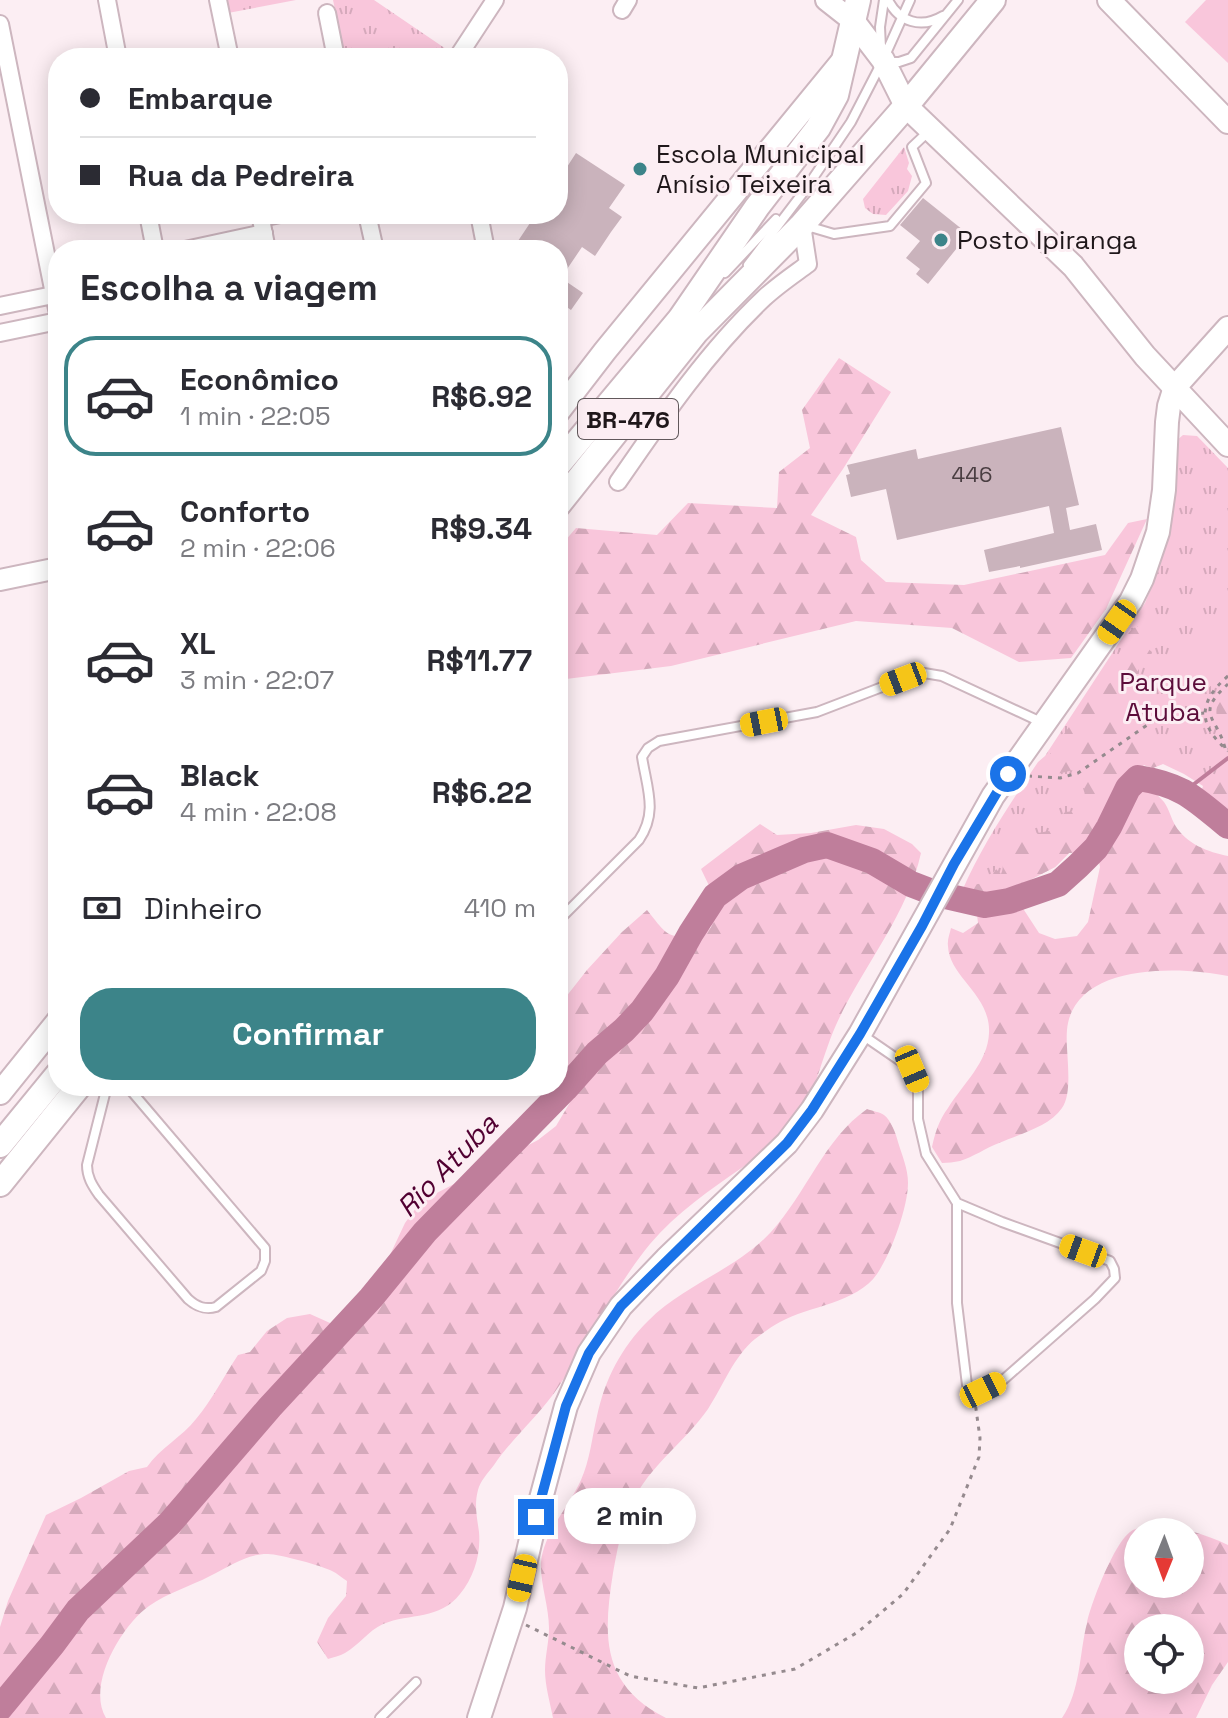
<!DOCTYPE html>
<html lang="pt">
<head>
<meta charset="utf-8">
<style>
	body { margin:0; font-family:"Space Grotesk",sans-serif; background:#f2f2f3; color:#2b2b33; height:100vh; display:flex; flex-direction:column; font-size:30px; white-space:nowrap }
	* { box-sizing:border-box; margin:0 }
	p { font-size:26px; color:#7c7c81 }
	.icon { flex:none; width:44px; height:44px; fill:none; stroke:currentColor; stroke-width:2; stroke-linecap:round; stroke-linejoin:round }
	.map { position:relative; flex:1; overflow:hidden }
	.sheet { position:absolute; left:48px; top:240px; width:520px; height:856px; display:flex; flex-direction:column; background:#fff; border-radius:32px; box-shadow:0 4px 20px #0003 }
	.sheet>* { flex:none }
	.hud { position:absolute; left:48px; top:48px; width:520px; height:176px; border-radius:32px; box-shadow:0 4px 20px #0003; display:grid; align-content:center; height:176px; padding:0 32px; background:#fff }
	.needle { width:52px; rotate:181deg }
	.controls { position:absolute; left:1124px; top:1518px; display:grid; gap:16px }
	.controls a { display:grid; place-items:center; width:80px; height:80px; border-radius:50%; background:#fff; box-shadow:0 4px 20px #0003; font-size:40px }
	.end { position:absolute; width:36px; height:36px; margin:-18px; border:10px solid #1a73e8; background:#fff; box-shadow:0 0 0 4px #fff }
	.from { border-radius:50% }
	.bubble { position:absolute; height:56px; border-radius:28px; background:#fff; box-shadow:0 4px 20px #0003; font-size:26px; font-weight:600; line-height:56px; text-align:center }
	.car { position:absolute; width:24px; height:48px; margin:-24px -12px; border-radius:10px; box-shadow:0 0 6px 2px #0007; background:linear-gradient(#f5c518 24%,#345 0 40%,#f5c518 0 76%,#345 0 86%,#f5c518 0) }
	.hud b { display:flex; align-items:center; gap:28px; height:76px; font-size:30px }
	.hud b+b { border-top:2px solid #e1e1e2 }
	.hud i { width:20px; height:20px; background:#2b2b33 }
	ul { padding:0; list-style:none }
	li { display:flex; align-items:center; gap:24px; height:120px; margin:0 16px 12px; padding:0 16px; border:4px solid transparent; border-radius:32px }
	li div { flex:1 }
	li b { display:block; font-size:30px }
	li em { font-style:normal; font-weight:600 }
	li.on { border-color:#3c8489 }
	li>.icon { width:72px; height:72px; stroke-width:1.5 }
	h2 { padding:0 32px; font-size:36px; line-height:96px }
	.pay { display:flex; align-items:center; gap:20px; height:88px; padding:0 32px; font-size:30px }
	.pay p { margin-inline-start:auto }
	.action { display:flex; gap:16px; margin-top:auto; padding:16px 32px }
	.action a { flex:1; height:92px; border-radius:32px; background:#3c8489; color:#fff; font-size:32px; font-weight:600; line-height:92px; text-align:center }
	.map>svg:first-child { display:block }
</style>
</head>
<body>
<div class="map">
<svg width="1228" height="1718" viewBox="0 0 1228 1718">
	<defs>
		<pattern id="grass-tufts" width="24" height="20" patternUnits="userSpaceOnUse" patternTransform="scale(2)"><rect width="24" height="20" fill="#f9c6db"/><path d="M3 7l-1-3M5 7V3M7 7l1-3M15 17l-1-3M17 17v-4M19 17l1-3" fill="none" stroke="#d5a9bb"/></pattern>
		<pattern id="forest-firs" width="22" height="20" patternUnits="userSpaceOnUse" patternTransform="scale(2)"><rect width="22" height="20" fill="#f9c6db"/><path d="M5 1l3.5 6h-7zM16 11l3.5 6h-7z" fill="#d5a9bb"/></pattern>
	</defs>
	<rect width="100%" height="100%" fill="#fceef3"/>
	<g fill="url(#grass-tufts)">
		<path d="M226,0H296L228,13Z"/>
		<path d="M333,0H374L449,51L418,58H345Z"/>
		<path d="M904,147L909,163L907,169L912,176L908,191L886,215L873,214L865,208L863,199Z"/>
		<path d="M1183,435L1197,436L1228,468V814L1209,805L1201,792L1203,786L1184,774L1163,764L1153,768L1144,765L1131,772L1081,852L1069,853L1055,867L1035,877L965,897L962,891C982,845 1010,804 1038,762L1045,756L1145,603L1155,579L1170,535L1175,489V449L1176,441Z"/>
	</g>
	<g fill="url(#forest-firs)" fill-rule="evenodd">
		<path d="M839,358L891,392L843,469L811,515L856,537L861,560L886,582L964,585L1105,555L1128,523L1147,519L1106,609L1071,658L1019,662L952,628L856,621L671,666L558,680V549L576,528L657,535L688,503L777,508L779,472L810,448L802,410Z"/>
		<path d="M1140,625L1150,626L1152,640L1146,647L1152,652L1149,665L1141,666L1137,672L1146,679C1145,686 1147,694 1147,701C1146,713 1137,715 1139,729C1104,752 1081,778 1036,774L1090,697C1099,693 1103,686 1112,682C1109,663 1118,654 1130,640L1128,634L1132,629Z"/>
		<path d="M1228,689V749C1224,722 1204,715 1228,689Z"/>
		<path d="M1142,737L1146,743L1156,745L1171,760L1153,768L1144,765L1139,768L1147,771C1150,795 1150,786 1164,802C1169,809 1171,818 1175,825C1186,844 1208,852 1228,856V976C1181,966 1073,962 1067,1030C1065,1050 1074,1092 1062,1108C1049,1127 1019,1134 999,1143C986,1148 973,1157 960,1161C954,1162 948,1163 942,1163L932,1147C935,1133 939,1120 948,1108C963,1084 988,1062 989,1033C991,995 949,977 948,946C947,940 950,933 951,928L963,933L978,923L975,898L965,897L962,891L964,886L985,883L996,869L1001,874C1004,868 1002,862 1004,855C1011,836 1032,834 1049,831L1065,812L1076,811L1085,793L1083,782L1086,766L1109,759L1132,738ZM1090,844L1097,853L1100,867L1088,922L1077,936L1055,939L1039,933L1011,890L1055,867L1069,853L1081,852Z"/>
		<path d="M1228,765V814L1209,805L1201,792L1207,780Z"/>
		<path d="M760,824L777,835L811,833L856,825L884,829L912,844L921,853C907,916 862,967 836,1025C820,1061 815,1099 790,1130C778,1144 758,1156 743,1167C710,1190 677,1212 650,1244C615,1287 590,1339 559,1386C540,1415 513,1437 494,1465C488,1473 480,1481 478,1490C474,1505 477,1517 479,1532C481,1554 474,1577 460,1594C440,1620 410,1613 383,1624C368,1631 359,1645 345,1653C340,1656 333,1657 328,1659L317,1642L328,1618L346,1596L347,1581C342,1578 337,1573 332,1571C323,1566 276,1553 267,1554C246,1554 228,1567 210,1576C191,1586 167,1593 149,1606C122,1625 86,1685 106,1718H0V1627L8,1601L46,1515L81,1498L129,1471L147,1467C160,1448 182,1437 196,1419C212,1400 224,1376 238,1355L250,1352L267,1331L287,1318L310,1314L339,1327L362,1322L378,1306L389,1257L405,1223L416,1208L431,1196L538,1140L556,1126L575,1094L572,1076L558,1068V1007L587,970L622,932L647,910C670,939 667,938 703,935L711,927L716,900L701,869Z"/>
		<path d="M867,1109C872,1111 880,1112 884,1115C891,1120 896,1134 898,1142C902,1155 908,1169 908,1183C908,1207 891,1254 877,1274C857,1303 809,1306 780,1322C772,1326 763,1333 755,1339C734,1356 723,1386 708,1409C685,1442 649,1466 632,1503C622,1525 617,1550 613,1573C603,1636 601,1685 666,1718H553C550,1702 545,1686 545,1670C545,1656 549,1642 549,1628C549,1606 540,1584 541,1562C544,1532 569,1507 581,1480C590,1460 592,1437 597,1416C605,1379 621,1348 648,1321C683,1285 736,1270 771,1232C806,1194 824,1139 867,1109Z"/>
		<path d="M1158,1525C1184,1528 1205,1534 1228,1545V1662L1212,1685L1196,1718H1062C1081,1690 1079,1654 1087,1623C1091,1603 1116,1538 1133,1530C1140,1527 1150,1526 1158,1525ZM1138,1532H1190V1584H1138ZM1138,1628H1190V1680H1138Z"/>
	</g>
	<g fill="#f9c6db">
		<path d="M1206,0H1228V63L1185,22Z"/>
		<path d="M1228,613V671L1198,697L1169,664Z"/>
	</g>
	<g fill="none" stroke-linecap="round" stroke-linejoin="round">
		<path stroke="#bf7e9b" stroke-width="4" d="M1185,791L1228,758"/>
		<path stroke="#bf7e9b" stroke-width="26" d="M0,1708L52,1645L78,1610L170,1523L270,1407L371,1298L425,1232L565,1089L597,1053L624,1030L642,1011L667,976L691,933L715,896L741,877L804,850L827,845L872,861L911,884L937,894L985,905L1009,901L1058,884L1078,866L1096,848L1109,827L1128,788L1138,778C1183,785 1194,798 1228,826"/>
	</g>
	<g fill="#cab3bc">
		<path d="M576,153L625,185L609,208L622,217L611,232L595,256L582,247L561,278L583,293L571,310L558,301V250H512L536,214H558V207L563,200L558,197V181Z"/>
		<path d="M923,198L963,230L959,234L965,238L928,284L916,274L920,269L906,258L920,241L900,225Z"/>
		<path d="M1061,427L1079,505L1066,508L1070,530L1096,524L1102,550L1020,568V566L989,572L984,550L1054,533L1049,506L897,540L886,489L851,497L846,475L850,474L847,465L916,449L918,459Z"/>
	</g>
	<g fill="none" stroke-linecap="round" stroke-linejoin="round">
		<g stroke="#cdb6bf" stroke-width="12">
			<g id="service">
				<path d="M888,0C899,22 921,29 943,16"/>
				<path d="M881,48L880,27L884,0"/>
				<path d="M888,62H899L911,58L958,0"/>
				<path d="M807,226L834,234L890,226L926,183L912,147L929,131"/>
				<path d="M748,265L805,190L851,122L883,60L910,0"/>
				<path d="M725,273L776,219"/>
				<path d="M558,921L639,840C658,812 647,789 642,757L648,748L659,741L817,712L903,679L924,673L942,676L1041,722"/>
				<path d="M861,1034L912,1069L918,1085V1119L926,1154L957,1203V1303L967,1385L973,1390H983L1003,1380L1095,1299L1115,1278L1114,1269L1110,1261L1002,1222L957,1203"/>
				<path d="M107,1086L87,1165C87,1177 92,1185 99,1195L188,1299C197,1307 205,1310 216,1307L261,1271L265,1261V1248L127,1086"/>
				<path d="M380,1718L416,1682"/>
			</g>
		</g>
		<g stroke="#cdb6bf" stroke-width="20">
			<g id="minor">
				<path d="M107,0L118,58"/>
				<path d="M218,0L230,58"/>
				<path d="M622,10L628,0"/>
				<path d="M327,13L336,58"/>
				<path d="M0,24L58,314"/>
				<path d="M457,58L495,0"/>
				<path d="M148,214L155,250"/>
				<path d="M260,214L267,250"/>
				<path d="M367,214L375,250"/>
				<path d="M479,214L486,250"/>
				<path d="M261,218L280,214"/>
				<path d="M185,250L264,233"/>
				<path d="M0,306L58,294"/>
				<path d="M0,333L58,321"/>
				<path d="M618,482C662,418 707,352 764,298C778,285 793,275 808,264L802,225"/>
			</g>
		</g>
		<g stroke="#cdb6bf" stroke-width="24">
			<g id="tertiary">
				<path d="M826,0L854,22"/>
				<path d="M0,580L58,568"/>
			</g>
		</g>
		<g stroke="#cdb6bf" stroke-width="26">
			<g id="secondary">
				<path d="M1109,0L1228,122"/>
				<path d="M854,22L883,60L906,106L1073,266L1145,356L1228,445"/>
				<path d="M558,412L605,351L845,58"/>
				<path d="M0,1093L58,1021"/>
				<path d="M479,1718L515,1608L536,1517L566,1406L589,1353L621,1306L666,1259L787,1143L812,1110L860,1034L993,796L1131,601L1142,579L1158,532L1164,490L1167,422L1169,406L1175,387L1228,328"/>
			</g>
		</g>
		<g stroke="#cdb6bf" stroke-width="28">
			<g id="primary">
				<path d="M558,465L680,319L757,207L818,128L836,95L858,0"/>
				<path d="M558,505L696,332L802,225L906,106L993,0"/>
				<path d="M0,1145L58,1074"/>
				<path d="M0,1184L79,1086"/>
			</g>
		</g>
		<g stroke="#958a8e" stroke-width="3" stroke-dasharray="4 6" stroke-linecap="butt">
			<path d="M1228,676C1197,703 1198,725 1228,751"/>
			<path d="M1225,748C1217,716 1194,715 1228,684"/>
			<path d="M1028,776L1060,778L1078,773L1153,721L1169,716L1205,713"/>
			<path d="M526,1625L630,1676L698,1688L795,1669L858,1632L903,1594L950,1529L979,1457L980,1438L975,1402"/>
		</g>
		<use href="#service" stroke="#fff" stroke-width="8"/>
		<use href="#minor" stroke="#fff" stroke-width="16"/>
		<use href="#tertiary" stroke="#fff" stroke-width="20"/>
		<use href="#secondary" stroke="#fff" stroke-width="22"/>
		<use href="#primary" stroke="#fff" stroke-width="24"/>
	</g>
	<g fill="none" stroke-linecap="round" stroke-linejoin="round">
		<path stroke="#1a73e8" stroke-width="10" d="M536,1517L566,1406L589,1353L621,1306L787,1143L812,1110L860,1034L922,926L954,864L1008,774"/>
	</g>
	<g fill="#3c8489" stroke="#fceef3" stroke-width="3">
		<circle cx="640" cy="169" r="8"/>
		<circle cx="941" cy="240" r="8"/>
	</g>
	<g text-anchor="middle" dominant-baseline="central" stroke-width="6" stroke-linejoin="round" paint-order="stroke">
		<g font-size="22" fill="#4a3e42">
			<text x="972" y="474">446</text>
		</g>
		<rect fill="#fceef3" stroke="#61585b" stroke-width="2" x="578" y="399" width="100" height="40" rx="6"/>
		<g font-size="24" font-weight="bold" fill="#1f171a">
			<text x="628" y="419">BR-476</text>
		</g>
		<g font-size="26" fill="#1f171a" stroke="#fceef3" text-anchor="start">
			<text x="656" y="154">Escola Municipal<tspan x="656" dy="30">Anísio Teixeira</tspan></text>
			<text x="957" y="240">Posto Ipiranga</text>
		</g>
		<g font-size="26" fill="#5c0c3a" stroke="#fceef3">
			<text x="1163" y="682">Parque<tspan x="1163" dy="30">Atuba</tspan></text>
		</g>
		<g font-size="28" font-style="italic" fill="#510031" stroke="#fceef3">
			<text transform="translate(447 1165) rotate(-46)">Rio Atuba</text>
		</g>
	</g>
</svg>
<div class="controls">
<a><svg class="needle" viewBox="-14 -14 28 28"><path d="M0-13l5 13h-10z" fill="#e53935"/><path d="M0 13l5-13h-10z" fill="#7c7c81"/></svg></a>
<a><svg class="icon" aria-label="locate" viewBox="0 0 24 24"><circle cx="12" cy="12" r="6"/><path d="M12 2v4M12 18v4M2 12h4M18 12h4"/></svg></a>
</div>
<i class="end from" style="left:1008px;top:774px"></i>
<i class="end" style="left:536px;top:1517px"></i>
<div class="bubble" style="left:564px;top:1488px;width:132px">2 min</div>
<i class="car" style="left:1117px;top:622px;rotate:215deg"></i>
<i class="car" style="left:903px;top:679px;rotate:249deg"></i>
<i class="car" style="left:764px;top:722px;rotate:259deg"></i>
<i class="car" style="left:912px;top:1069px;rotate:157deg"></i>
<i class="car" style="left:1083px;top:1251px;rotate:290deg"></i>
<i class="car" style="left:983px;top:1390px;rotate:64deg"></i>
<i class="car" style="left:522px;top:1578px;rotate:193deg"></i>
<div class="hud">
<b><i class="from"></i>Embarque</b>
<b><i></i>Rua da Pedreira</b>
</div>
<section class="sheet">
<h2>Escolha a viagem</h2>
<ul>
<li class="on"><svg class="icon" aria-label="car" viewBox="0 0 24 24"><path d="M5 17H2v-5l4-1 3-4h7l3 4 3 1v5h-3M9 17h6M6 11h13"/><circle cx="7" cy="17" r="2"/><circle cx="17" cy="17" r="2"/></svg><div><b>Econômico</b><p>1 min · 22:05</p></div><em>R$6.92</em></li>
<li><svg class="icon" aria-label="car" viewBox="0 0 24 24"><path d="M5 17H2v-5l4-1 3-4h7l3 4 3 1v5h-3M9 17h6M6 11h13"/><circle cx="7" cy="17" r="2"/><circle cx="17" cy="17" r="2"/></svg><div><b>Conforto</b><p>2 min · 22:06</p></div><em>R$9.34</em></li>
<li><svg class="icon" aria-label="car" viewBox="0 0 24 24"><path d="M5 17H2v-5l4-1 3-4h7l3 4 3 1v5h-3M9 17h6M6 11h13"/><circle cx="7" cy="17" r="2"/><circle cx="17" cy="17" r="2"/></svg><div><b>XL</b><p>3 min · 22:07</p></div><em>R$11.77</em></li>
<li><svg class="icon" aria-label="car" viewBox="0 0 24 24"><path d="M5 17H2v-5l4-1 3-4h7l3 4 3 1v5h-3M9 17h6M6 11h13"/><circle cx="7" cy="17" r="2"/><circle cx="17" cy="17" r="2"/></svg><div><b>Black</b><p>4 min · 22:08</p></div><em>R$6.22</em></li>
</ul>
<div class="pay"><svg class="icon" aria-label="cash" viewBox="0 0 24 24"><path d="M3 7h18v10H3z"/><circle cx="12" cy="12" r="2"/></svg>Dinheiro<p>410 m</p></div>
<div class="action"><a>Confirmar</a></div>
</section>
</div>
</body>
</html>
